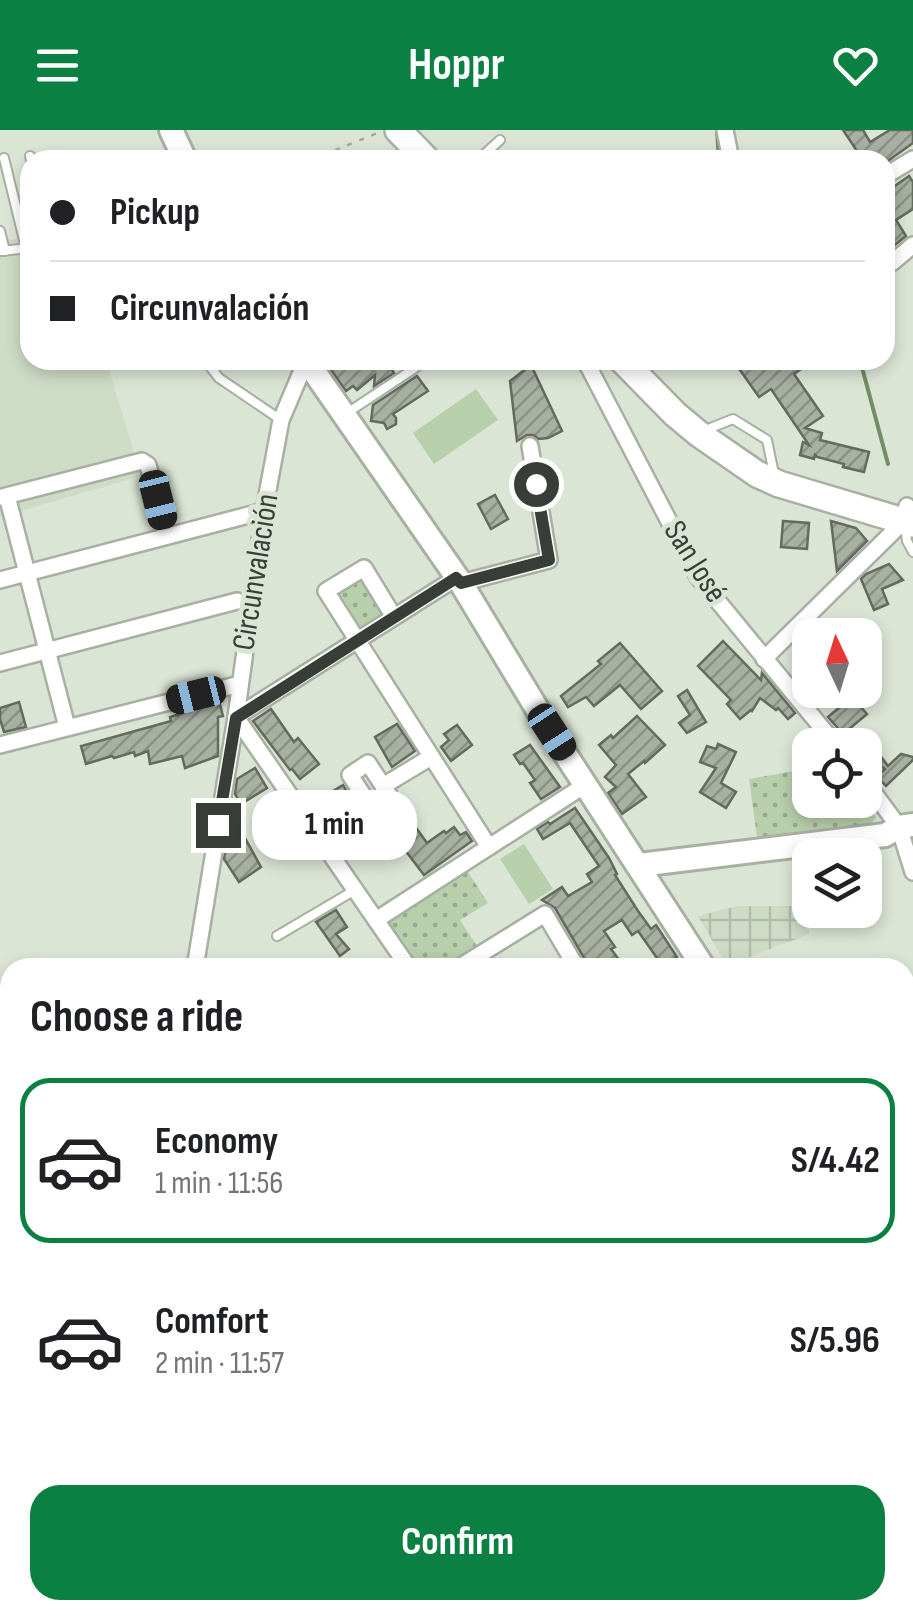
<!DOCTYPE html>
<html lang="en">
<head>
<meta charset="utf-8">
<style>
	body { margin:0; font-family:"Sofia Sans Condensed",sans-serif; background:#f6f6f6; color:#202124; height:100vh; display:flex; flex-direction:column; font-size:38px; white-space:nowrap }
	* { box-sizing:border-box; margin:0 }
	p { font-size:32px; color:#757577 }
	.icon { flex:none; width:55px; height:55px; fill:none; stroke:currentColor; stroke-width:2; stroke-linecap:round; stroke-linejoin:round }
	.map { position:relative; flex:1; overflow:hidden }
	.panel { position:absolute; left:0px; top:828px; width:915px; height:662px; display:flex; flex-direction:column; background:#fff; border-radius:30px 30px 0 0; box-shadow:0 5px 15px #0003 }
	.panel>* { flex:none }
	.top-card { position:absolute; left:20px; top:20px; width:875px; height:220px; border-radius:30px; box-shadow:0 5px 15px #0003; display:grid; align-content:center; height:220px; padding:0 30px; background:#fff }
	.needle { width:65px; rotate:356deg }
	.buttons { position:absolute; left:792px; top:488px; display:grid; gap:20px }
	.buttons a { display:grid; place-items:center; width:90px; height:90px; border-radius:20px; background:#fff; box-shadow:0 5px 15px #0003; font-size:50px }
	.end { position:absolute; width:45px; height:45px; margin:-22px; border:12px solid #393d37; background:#fff; box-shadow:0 0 0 5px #fff }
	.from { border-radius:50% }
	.bubble { position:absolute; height:70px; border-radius:30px; background:#fff; box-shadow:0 5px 15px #0003; font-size:32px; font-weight:700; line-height:70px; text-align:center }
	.car { position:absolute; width:30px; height:60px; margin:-30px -15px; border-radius:12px; box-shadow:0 0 8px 2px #0007; background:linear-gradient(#222 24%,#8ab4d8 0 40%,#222 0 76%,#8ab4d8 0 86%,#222 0) }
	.top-card b { display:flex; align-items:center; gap:35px; height:95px; font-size:38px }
	.top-card b+b { border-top:2px solid #e0e0e0 }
	.top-card i { width:25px; height:25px; background:#202124 }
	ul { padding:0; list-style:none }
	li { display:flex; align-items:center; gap:30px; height:165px; margin:0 20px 15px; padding:0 10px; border:5px solid transparent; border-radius:30px }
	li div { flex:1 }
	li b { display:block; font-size:38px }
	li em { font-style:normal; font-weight:700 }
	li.selected { border-color:#0b8043 }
	li>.icon { width:90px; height:90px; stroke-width:1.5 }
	h2 { padding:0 30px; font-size:45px; line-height:120px }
	.primary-button { display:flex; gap:20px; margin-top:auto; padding:20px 30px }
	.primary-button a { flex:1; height:115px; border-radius:30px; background:#0b8043; color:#fff; font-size:40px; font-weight:700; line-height:115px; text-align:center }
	header { display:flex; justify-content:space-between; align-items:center; height:130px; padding:0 30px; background:#0b8043; color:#fff; font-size:45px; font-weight:700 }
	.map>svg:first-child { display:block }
</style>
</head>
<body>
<header><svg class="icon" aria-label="menu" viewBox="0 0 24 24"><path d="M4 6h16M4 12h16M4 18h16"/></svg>Hoppr<svg class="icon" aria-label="heart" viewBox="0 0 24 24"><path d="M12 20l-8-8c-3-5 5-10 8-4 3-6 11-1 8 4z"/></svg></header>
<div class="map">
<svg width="913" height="1489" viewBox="0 0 913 1489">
	<defs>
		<pattern id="industrial-grid" width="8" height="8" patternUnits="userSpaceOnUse" patternTransform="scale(2.5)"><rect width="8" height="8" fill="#cedcc6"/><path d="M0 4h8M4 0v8" fill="none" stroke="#b2beab"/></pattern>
		<pattern id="grass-dots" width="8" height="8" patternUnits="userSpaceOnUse" patternTransform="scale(2.5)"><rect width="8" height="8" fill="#b8cfab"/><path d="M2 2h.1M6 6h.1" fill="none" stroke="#97a98c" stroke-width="1.8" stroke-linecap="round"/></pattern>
		<pattern id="building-hatch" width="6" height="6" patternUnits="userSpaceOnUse" patternTransform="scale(2.5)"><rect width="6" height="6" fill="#a7b0a1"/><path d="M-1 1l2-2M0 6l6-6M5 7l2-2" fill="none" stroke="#899084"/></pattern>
	</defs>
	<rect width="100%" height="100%" fill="#dbe5d5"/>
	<path fill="#cedcc6" d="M30,109V230H106L141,346L0,387V110Z"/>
	<path fill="url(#industrial-grid)" d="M737,776H803L809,804L727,836L698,786Z"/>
	<g fill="url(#grass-dots)">
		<path d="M363,443L387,482L361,498L336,460Z"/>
		<path d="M810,638V670H863L876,687L865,702L758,714L749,649Z"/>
		<path d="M468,742L488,773L460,790L479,819L450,837H414L385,793Z"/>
	</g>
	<g fill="#b8cfab">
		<path d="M476,259L498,290L434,334L413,303Z"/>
		<path d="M524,714L553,759L529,774L500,729Z"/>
	</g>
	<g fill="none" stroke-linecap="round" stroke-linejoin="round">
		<g stroke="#748d65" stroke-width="4">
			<path d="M717,0L719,30"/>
			<path d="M860,230L888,334"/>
		</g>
	</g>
	<g fill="url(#building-hatch)" stroke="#626b5d" stroke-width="2.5">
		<path d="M843,0H863L870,12L890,0H913V13L885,33V30H845L857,21Z"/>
		<path d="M909,46L913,52V79L896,90L906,106L891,118L885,109V63Z"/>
		<path d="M324,230H353L359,237L369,230H392L388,234L394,243L374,256L375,245L357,260L353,256L346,261Z"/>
		<path d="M733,230H814L794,244L823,286L805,298L822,303L820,310L869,322L864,342L843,337L844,334L817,327L815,325L814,329L800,325L803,312L809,315L771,259L759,267Z"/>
		<path d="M531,235L562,301L548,308L539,309L533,305H527L517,311L510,251Z"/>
		<path d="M417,246L428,261L393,284L396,288V294L387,299L384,293L371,291L373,275Z"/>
		<path d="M495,365L508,389L491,399L478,374Z"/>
		<path d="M783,391L809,393L807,419L781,417Z"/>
		<path d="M831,391L856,398L867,411L837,441Z"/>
		<path d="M889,434L903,450L882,459L888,474L874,480L861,449L866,444Z"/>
		<path d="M723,511L761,550L762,543L795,583L788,589L778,578L776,580L760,568L752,581L751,580L740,589L727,574L731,570L698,536Z"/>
		<path d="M620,513L662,561L641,579L620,555L594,576L586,567L568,577L561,566L601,534L598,531Z"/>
		<path d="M687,560L706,592L687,603L679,593L690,585L678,566Z"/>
		<path d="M852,567L867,584L843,604L828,587Z"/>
		<path d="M219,571L223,586L218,587V626L185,638L182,626L150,634L148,621L135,626L134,622L114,628L112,626L86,634L81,616L171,591L170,587L183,583L182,580Z"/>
		<path d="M19,572L26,597L4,602L0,589V578Z"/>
		<path d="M271,579L294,612L298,608L319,634L300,649L292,639L290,640L253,591Z"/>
		<path d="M637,586L665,615L645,633L644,631L628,644L646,667L622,684L608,663L616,657L605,647L616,635L599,615L611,605L613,608Z"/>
		<path d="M397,594L415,621L392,637L375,607Z"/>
		<path d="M457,595L472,615L451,631L441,617L449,610L444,604Z"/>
		<path d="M865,605L888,636L901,624L913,627V630L886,656L877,646L885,639L865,625Z"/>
		<path d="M718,614L736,622L721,653L736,662L726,678L700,662L716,638L700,632L707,616L716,619Z"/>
		<path d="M530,615L560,657L541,669L530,653L535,650L523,633L520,634L514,625Z"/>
		<path d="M255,638L267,658L241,674L235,664L237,649Z"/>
		<path d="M343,655L362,688L350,695L340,686L343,684L330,663Z"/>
		<path d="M399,670L413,684L409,688L427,713L444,701L446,703L454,697L460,705L466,702L472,711L424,745L402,716L407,713L389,684L392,682L390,678Z"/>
		<path d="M575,678L609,728L617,744L615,745L638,781L651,799L656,795L677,827L661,838H643L657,828L638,801L632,805L622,790L604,801L615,817L611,819L625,838H599L593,829L587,833L555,778L542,770L562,757L568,766L592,752L587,744L599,736L570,693L543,709L537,699L548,692L550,694Z"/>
		<path d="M240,699L261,737L239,752L224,729L228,706Z"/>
		<path d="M336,780L347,797L336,804L349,819L340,826L316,792Z"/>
	</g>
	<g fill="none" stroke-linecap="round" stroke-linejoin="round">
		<g stroke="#a7b0a1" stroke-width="12">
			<g id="lane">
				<path d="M30,26L31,30"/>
				<path d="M4,28L26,118"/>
				<path d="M478,30L500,10"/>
				<path d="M0,101L5,121"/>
				<path d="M0,121L30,118"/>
				<path d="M205,230L219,248L281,290"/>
				<path d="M347,283L427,230"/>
				<path d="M708,299L733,289L767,310L773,339"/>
				<path d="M905,396L907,411L913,422"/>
				<path d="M277,806L355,760"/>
				<path d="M10,1331L4,1334L0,1340L10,1371"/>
				<path d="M0,1411L10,1407"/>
				<path d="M47,1480L51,1489"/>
				<path d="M92,1489L117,1484"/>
			</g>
		</g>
		<g stroke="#a7b0a1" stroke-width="20">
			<g id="street">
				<path d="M725,0L731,30"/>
				<path d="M885,46L913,29"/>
				<path d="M885,135L893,132L913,115"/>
				<path d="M585,230L698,447L836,615"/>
				<path d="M7,366L67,597"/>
				<path d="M2,367L142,331L148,335L167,406"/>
				<path d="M0,450L264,381"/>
				<path d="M461,453L549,430L530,316"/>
				<path d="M394,487L364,438L326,461L489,717"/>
				<path d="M764,529L904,391L907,376"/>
				<path d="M0,533L237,471"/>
				<path d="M236,587L409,838"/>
				<path d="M236,587L456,448"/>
				<path d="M0,615L240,554"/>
				<path d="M368,633L389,665L371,677L350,645Z"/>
				<path d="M865,651L899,697L913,742"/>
				<path d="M383,656L431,627"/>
				<path d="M376,790L585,655"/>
				<path d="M195,838L236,587L264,381L281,290L306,231"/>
				<path d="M458,838L545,784L577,838"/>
				<path d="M905,1126L913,1294"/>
				<path d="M905,1368L913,1367"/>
				<path d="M905,1463H913"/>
				<path d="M259,1480L262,1489"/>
				<path d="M304,1480L307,1489"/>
				<path d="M798,1480L800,1489"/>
				<path d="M428,1489L434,1480"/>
			</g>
		</g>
		<g stroke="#a7b0a1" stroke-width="28">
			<g id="secondary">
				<path d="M171,0L185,30"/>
				<path d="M306,230L461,453L551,602L704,838"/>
				<path d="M639,735L885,705L899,697L913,695"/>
				<path d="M905,1001L913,1003"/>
				<path d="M0,1140L10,1167"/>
				<path d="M0,1457L10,1454"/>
				<path d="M121,1480L124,1489"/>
				<path d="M201,1480L206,1489"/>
				<path d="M549,1480L554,1489"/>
			</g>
		</g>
		<g stroke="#a7b0a1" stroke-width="30">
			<g id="primary">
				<path d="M398,0L427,30"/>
				<path d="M622,230L675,284L699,304L757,344L779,354L913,394"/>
			</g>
		</g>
		<path stroke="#a1a99d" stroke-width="2.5" stroke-dasharray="5 8" stroke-linecap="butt" d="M311,30L380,2"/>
		<use href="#lane" stroke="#fff" stroke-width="8"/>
		<use href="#street" stroke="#fff" stroke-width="15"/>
		<use href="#secondary" stroke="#fff" stroke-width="22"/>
		<use href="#primary" stroke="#fff" stroke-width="25"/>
		<g stroke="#60655d" stroke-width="8">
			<g id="rail">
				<path d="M0,1051L10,1078"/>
				<path d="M148,1480L151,1489"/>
			</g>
		</g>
		<use href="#rail" stroke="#dbe5d5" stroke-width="4" stroke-dasharray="11" stroke-linecap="butt"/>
	</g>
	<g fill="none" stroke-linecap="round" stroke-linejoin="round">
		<path stroke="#393d37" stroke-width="12" d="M218,695L236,588L456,448L461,453L549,430L536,354"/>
	</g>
	<g text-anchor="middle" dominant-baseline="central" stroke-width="10" stroke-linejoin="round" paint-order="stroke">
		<g font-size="32" fill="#393d37" stroke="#dbe5d5">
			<text transform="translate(695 432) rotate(58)">San José</text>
			<text transform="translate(256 442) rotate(-81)">Circunvalación</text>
		</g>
	</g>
</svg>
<div class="buttons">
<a><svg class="needle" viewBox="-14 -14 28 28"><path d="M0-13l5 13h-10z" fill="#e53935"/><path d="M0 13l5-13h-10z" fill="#757577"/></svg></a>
<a><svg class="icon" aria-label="locate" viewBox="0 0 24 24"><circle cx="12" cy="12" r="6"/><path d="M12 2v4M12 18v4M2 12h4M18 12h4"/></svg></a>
<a><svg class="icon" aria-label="layers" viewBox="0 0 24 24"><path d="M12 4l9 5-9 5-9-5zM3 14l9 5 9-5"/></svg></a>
</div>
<i class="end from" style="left:536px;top:354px"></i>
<i class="end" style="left:218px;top:695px"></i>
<div class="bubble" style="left:252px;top:660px;width:165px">1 min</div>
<i class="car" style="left:158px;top:370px;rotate:166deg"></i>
<i class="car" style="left:196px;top:565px;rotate:256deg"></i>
<i class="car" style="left:552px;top:602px;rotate:147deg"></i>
<div class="top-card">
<b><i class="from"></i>Pickup</b>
<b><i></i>Circunvalación</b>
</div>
<section class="panel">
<h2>Choose a ride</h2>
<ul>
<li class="selected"><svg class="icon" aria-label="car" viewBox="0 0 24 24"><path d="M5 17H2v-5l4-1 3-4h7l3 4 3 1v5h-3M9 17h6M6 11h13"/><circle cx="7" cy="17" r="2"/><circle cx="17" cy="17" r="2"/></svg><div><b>Economy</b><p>1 min · 11:56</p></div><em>S/4.42</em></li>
<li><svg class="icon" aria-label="car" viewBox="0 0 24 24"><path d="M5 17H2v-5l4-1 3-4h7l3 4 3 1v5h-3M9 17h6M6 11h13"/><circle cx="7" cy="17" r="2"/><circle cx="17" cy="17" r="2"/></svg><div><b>Comfort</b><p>2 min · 11:57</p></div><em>S/5.96</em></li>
</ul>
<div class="primary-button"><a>Confirm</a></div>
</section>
</div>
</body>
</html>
